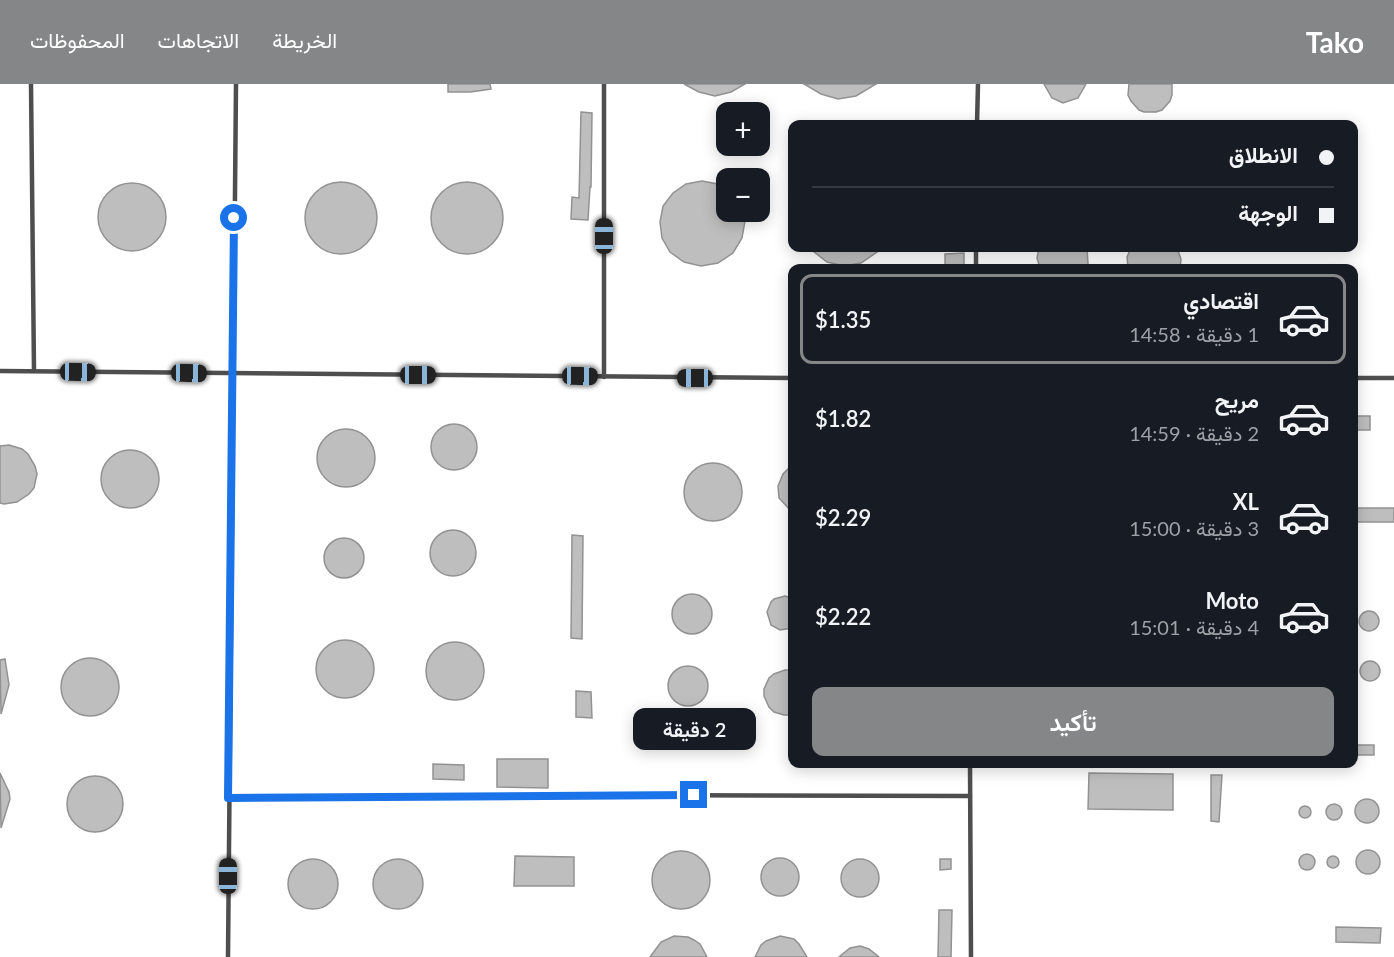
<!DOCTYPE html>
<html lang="ar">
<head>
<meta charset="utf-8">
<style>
	body { margin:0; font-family:Lato,Vazirmatn,sans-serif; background:#242831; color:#f1f3f6; direction:rtl; height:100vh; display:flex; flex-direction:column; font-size:22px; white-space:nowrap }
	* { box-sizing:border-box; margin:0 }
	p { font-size:20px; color:#9ea1a6 }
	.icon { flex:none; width:33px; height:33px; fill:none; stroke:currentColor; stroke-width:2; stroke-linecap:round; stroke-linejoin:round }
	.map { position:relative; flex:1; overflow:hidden; direction:ltr }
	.drawer { position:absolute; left:788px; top:180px; width:570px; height:504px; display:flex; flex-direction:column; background:#171b24; border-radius:12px; box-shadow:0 3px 15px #0003; direction:rtl }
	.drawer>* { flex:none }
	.guide { position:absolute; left:788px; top:36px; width:570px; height:132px; border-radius:12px; box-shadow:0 3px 15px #0003; direction:rtl; display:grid; align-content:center; height:132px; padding:0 24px; background:#171b24 }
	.controls { position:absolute; left:716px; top:18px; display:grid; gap:12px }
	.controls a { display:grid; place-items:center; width:54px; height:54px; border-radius:12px; background:#171b24; box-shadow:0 3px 15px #0003; font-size:30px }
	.end { position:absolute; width:27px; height:27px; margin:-14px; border:8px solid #1a73e8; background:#fff; box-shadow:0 0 0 3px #fff }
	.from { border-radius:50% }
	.bubble { position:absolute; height:42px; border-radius:12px; background:#171b24; box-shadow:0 3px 15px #0003; font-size:20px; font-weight:600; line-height:42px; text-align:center; direction:rtl }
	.car { position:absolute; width:18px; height:36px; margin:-18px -9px; border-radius:8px; box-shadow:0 0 4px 2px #0007; background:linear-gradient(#222 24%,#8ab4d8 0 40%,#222 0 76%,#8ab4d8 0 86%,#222 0) }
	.guide b { display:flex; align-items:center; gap:21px; height:57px; font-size:22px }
	.guide b+b { border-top:2px solid #363941 }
	.guide i { width:15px; height:15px; background:#f1f3f6 }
	ul { padding:10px 0 0; list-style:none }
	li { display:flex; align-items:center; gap:18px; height:90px; margin:0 12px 9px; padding:0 12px; border:3px solid transparent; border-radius:12px }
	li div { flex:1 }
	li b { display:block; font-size:22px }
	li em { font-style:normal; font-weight:600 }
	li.selected { border-color:#858687 }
	li>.icon { width:54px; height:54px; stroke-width:1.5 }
	.primary-button { display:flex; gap:12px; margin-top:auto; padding:12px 24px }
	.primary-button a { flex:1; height:69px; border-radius:12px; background:#858687; color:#fff; font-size:24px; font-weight:600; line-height:69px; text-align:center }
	header { display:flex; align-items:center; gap:36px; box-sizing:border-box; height:84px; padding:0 30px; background:#858687; color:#fff }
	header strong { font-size:28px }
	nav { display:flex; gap:33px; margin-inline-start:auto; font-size:21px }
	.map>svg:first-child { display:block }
</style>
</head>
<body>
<header>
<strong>Tako</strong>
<nav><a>الخريطة</a><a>الاتجاهات</a><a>المحفوظات</a></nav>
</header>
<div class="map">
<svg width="1394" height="873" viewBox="0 0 1394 873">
	<rect width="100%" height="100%" fill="#fff"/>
	<g fill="#bebebe" stroke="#929292" stroke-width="1.5">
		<path d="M448,0H490L491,5L470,8H448Z"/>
		<path d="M684,0H745L731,8L715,12L699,8Z"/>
		<path d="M804,0H876L856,12L838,15L821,10Z"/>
		<path d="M1044,0H1086L1078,14L1063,19L1052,14Z"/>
		<path d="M1129,0H1172V11L1170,17L1162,26L1156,28H1144L1139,26L1131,17L1128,11Z"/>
		<path d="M581,28L592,29L591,103H590L588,136L571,135L572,113L579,114Z"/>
		<path d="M702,97L718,100L726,104V128H743L745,137L742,154L733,169L718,179L701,182L684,178L670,168L662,154L660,138L663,122L673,109L686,100Z"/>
		<circle cx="467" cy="134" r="36"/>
		<circle cx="341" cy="134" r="36"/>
		<circle cx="132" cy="133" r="34"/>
		<path d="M809,164H883L861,179L844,182L827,178Z"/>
		<path d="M1039,164H1087L1088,180L1087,184H1040L1037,174Z"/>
		<path d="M1131,164H1177L1181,175L1180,184H1128L1127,173Z"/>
		<path d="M964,169V184H945V170Z"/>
		<rect x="1353" y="332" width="17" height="14"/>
		<circle cx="454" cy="363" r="23"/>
		<circle cx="346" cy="374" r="29"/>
		<path d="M9,361L22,365L28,370L35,382L37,390L34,404L29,410L17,418L4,420L0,419V362Z"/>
		<circle cx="130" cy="395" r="29"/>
		<circle cx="713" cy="408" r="29"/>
		<path d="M792,381V428L779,414L778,402L783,390Z"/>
		<rect x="1353" y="424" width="41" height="14"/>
		<circle cx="453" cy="469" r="23"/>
		<path d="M572,451L583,452L582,555L571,554Z"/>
		<circle cx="344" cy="474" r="20"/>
		<circle cx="692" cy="530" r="20"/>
		<path d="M785,512L792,514V544L780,546L771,541L767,528L771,518L774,515Z"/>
		<circle cx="1369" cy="537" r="10"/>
		<circle cx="345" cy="585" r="29"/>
		<circle cx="455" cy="587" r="29"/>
		<circle cx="90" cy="603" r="29"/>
		<path d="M5,575L9,601L1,630L0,576Z"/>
		<circle cx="1370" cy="587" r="10"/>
		<circle cx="688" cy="602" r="20"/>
		<path d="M785,586H792V631H784L774,628L769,623L764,612V605L769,594L774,590Z"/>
		<path d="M576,607L591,608L592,634L576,633Z"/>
		<rect x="1353" y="661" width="21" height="10"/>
		<path d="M497,675H548V704L497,703Z"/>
		<path d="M433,680L464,681V696L433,695Z"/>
		<path d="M0,689L9,708L10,715L1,744Z"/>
		<path d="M1089,689L1173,690V726L1088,725Z"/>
		<path d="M1211,691H1222L1219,738L1211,737Z"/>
		<circle cx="95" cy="720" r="28"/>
		<circle cx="1367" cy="727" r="12"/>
		<circle cx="1334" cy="728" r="8"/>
		<circle cx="1305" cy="728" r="6"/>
		<circle cx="1368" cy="778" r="12"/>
		<circle cx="681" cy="796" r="29"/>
		<circle cx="1307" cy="778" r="8"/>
		<circle cx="1333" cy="778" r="6"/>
		<path d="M515,772L574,773V802H514Z"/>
		<circle cx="780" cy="793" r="19"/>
		<circle cx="313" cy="800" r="25"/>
		<circle cx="398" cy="800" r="25"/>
		<path d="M940,775H951V785L940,786Z"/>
		<circle cx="860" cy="794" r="19"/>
		<path d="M939,826H952L951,873H938Z"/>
		<path d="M1336,843L1381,844L1380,859L1336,858Z"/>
		<path d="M674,852L688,853L694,856L700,860L707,873H650L661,858Z"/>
		<path d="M780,852L794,855L799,860L807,873H755L761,861L766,857Z"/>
		<path d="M860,862L869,865L879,873H839L850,864Z"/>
	</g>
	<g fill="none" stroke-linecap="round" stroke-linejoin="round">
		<g stroke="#4e4e4e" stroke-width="4.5">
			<path d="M31,0L34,287"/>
			<path d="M977,40L978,0"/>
			<path d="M976,184V164"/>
			<path d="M0,287L792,294"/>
			<path d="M604,293V0"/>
			<path d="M1353,294H1394"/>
			<path d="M970,680L971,873"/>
			<path d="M228,714L602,711L970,712"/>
			<path d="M228,873L236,0"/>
		</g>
	</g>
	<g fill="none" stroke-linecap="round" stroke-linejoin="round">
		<path stroke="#1a73e8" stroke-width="8" d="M234,134L228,714L694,711"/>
	</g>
</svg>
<div class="controls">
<a>+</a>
<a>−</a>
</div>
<i class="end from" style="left:234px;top:134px"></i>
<i class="end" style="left:694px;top:711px"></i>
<div class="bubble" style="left:633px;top:624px;width:123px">2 دقيقة</div>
<i class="car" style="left:604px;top:152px;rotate:0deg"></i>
<i class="car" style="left:78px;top:288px;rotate:91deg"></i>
<i class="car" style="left:189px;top:289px;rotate:91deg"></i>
<i class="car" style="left:418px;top:291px;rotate:90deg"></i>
<i class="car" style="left:580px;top:292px;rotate:91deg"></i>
<i class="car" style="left:695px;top:294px;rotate:270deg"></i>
<i class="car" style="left:228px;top:792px;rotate:0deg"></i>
<div class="guide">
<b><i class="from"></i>الانطلاق</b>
<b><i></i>الوجهة</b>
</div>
<section class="drawer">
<ul>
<li class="selected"><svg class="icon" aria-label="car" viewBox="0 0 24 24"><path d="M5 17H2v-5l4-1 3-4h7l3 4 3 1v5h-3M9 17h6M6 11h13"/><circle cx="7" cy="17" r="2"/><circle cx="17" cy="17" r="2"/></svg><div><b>اقتصادي</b><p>1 دقيقة · 14:58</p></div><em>$1.35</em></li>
<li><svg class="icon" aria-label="car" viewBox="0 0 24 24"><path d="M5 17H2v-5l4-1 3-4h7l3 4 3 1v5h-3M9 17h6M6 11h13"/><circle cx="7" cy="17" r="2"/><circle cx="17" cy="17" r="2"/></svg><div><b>مريح</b><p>2 دقيقة · 14:59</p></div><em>$1.82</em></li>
<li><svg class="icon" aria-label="car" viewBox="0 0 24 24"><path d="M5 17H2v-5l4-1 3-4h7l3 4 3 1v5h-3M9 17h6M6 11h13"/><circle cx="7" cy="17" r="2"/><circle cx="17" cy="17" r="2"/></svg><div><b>XL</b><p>3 دقيقة · 15:00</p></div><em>$2.29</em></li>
<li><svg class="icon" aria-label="car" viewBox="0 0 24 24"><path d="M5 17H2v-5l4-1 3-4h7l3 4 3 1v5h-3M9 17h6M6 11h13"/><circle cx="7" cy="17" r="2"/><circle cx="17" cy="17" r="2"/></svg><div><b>Moto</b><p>4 دقيقة · 15:01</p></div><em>$2.22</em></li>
</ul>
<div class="primary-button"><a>تأكيد</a></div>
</section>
</div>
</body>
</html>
